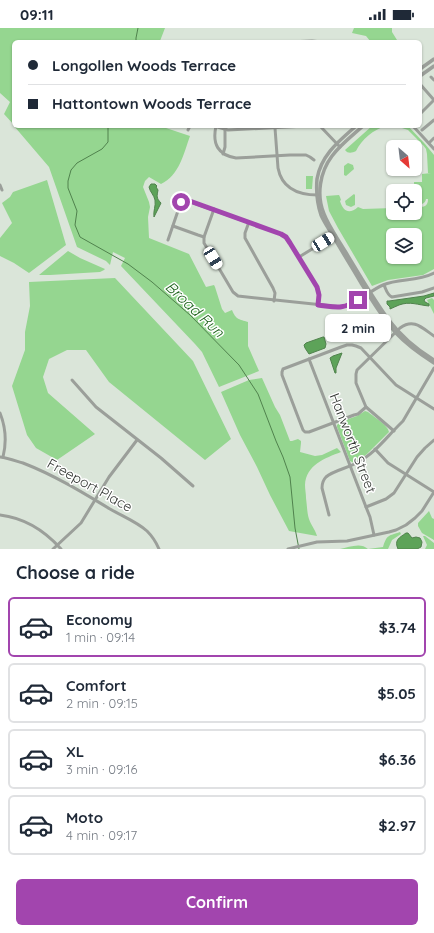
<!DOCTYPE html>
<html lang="en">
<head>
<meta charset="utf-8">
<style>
	body { margin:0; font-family:Quicksand,sans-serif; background:#f6f6f7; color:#1f2937; height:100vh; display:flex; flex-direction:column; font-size:15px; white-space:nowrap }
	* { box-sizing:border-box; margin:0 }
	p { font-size:13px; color:#747a83 }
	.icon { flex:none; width:22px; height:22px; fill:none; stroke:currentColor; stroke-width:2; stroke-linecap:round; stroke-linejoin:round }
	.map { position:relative; height:521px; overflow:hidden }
	.details { display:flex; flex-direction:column; background:#fff; flex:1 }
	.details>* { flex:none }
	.guide { position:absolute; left:12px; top:12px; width:410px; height:88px; border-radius:6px; box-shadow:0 1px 3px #0004; display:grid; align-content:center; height:88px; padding:0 16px; background:#fff }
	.needle { width:26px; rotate:152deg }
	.fabs { position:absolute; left:386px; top:112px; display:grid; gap:8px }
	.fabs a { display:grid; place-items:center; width:36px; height:36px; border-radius:6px; background:#fff; box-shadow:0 1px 3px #0004; font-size:20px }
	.end { position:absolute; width:18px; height:18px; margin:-9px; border:5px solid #a245ae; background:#fff; box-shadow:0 0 0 2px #fff }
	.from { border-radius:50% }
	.bubble { position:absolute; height:28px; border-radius:6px; background:#fff; box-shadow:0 1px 3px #0004; font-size:13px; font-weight:700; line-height:28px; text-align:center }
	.car { position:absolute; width:12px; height:24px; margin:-12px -6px; border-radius:5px; box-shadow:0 0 3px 1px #0007; background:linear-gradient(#fff 24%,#345 0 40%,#fff 0 76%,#345 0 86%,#fff 0) }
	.guide b { display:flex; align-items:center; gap:14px; height:38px; font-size:15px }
	.guide b+b { border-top:1px solid #e0e1e3 }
	.guide i { width:10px; height:10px; background:#1f2937 }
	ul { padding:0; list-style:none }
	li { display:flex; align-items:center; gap:12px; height:60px; margin:0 8px 6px; padding:0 8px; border:2px solid #e0e1e3; border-radius:6px }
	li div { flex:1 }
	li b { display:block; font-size:15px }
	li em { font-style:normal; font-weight:700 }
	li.current { border-color:#a245ae }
	li>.icon { width:36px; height:36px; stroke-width:1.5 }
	h2 { padding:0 16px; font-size:18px; line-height:48px }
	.cta { display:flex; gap:8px; margin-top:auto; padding:8px 16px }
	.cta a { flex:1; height:46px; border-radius:6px; background:#a245ae; color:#fff; font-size:16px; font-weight:700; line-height:46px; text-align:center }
	.status { display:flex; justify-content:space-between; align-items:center; height:28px; padding:0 20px; background:#fff; direction:ltr }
	.status svg { height:11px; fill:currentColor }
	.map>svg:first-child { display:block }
</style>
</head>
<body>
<div class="status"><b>09:11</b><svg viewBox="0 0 49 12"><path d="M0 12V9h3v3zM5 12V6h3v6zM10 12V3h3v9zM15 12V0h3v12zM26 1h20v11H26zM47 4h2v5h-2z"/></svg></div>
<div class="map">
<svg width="434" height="521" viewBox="0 0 434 521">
	<rect width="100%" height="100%" fill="#dae5d9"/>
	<g fill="#95d690" fill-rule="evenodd">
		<path d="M0,0H165L160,13L161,14H14V97L4,86L10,74L0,65Z"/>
		<path d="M354,0H392V4L397,12L395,14H371L366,8L352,5Z"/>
		<path d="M14,98H163V99L190,108C184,125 179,148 161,156L149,149L145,153L143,159L149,174L150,179L148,189L149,210L189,226L206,259L214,257L215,259L222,281L225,285L232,282C236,292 239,291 248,294V318L259,343L219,359L202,324L195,316L121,238L125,230L113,224L110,237L106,233L77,219L49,139Z"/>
		<path d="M372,98H386C374,101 361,112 356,123C352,125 348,126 345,122Z"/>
		<path d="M396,98H408L425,116L434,127V241L423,247L388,252L372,258L338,200L329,183L326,168L339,167L340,169L341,172L340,173C343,183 349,187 358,179L363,181L393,180V185H415V179C422,179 428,180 428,171H426C425,177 420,176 415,177L414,154H422V146L431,145H428L427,126L426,121L423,117L420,115L417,111L408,102ZM393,207H415V229H393Z"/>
		<path d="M348,135L353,137L354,141L346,148L344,147V138Z"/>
		<path d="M306,148H313L312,161H306Z"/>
		<path d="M47,152L66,217L29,245L14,235L0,228V210L12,195L2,175L10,169L13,164Z"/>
		<path d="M354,166L355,167V177L351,179L346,177L345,173Z"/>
		<path d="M68,223L80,230L105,241L104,242L100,244L50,247H39Z"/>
		<path d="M115,250L193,333L231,411L205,432L109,354L86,322H67L49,331L43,349L48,365L95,406L57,432L36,420L27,407L12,358L25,322V304L30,278L29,254Z"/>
		<path d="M432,270L434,272V286L427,272Z"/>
		<path d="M262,350L275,379L280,387L290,413H292L298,411L301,413V415L300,424L315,428L322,427L337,420L341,424C325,430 306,437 305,457C305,461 306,466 306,470C307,477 307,485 309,491C311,497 315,501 317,508L289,503L270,467L257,439L240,407L221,364L249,352Z"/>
		<path d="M365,383L368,384C374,389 388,397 389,404L367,426L354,435L350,433L337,399V397L340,394L357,388Z"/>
		<path d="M429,483L432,490L434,491V512L422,505L418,498V495Z"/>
		<path d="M400,504L401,506L392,512L388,521H340C349,519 361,514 368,521L383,519C387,506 389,508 400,504Z"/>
		<path d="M423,508H425L434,515V521H425L427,517Z"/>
	</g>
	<g fill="#5da359" stroke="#50824d">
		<path d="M151,156H155L157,158L156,159L158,162C157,168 156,170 161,175L154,189C153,183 156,178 155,172C154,167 150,164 149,159Z"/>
		<path d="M434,265V268L426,270L424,272L425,274L429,276V278C418,277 410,273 399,277C396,278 393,280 390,281V279L387,276V273H389L424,268Z"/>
		<path d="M323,309H324L326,316L325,320L309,326L305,320L304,317L306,315Z"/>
		<path d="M342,325L336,340V345H335L330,330L333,328Z"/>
		<path d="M406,505H408L412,510L416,509L420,510L422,514L421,519L417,521H398C394,512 399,510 406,505Z"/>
	</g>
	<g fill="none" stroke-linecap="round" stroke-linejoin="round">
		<g stroke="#50824d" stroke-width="1">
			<path d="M136,14V10L138,0"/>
			<path d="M108,98V114L102,121L77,135L71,142L68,153V160L77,183L75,197L80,209L128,236L152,254L190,287L239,337L258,366L276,413L283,429L290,449L295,500L299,521"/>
		</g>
		<g stroke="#9b9f9a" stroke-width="3">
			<path d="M288,14L312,13L322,14"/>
			<path d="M431,49L434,52"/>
			<path d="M420,56L434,72"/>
			<path d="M420,86L434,72"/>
			<path d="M214,98L228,102L306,98"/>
			<path d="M216,98C212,116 218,127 236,130L290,127H306L310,129L314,132"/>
			<path d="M320,98L340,119"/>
			<path d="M413,98L434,121"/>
			<path d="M275,100L278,140C282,161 298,167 318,167"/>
			<path d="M188,102L190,98"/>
			<path d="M422,102L434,92"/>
			<path d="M429,115L434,110"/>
			<path d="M223,126L225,119V102"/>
			<path d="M0,157L2,162"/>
			<path d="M214,181L204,209V215L233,264L238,268L342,279C357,276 369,263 383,257C399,250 417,254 434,245"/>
			<path d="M249,194L245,205V210L273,260L275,265L274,273"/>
			<path d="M173,198L198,207L204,209"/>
			<path d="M168,212L181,174L185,172L281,206L286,209L290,215L317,259L319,264L318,277"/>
			<path d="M299,229L335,207"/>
			<path d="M384,257C386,261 387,267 392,269L422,264L434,260"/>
			<path d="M309,331L366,479L370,489L374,507"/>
			<path d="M72,352L96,379L161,430L193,458"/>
			<path d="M366,379L358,386L354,387L309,404H305L303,402L282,347V344L283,341L341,319L347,317H352L356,318L361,320L396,357L434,381"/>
			<path d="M0,385C6,400 7,413 3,429"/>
			<path d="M394,403L366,379L356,355V346L357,342L400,300C414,290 422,300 434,308"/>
			<path d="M375,421L388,435L434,464"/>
			<path d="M0,429C8,430 16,433 23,435C54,447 82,464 110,481C122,488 137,494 147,503C152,508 156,514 159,521"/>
			<path d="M366,479L386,471L394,465L417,429L425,420L434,412"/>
			<path d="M0,487C25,490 45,503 61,521"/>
			<path d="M329,487L322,460C322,455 323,452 326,449C334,442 349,440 358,434C374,426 386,410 398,398L403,393L434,340"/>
			<path d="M53,521L81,495L109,449L137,412"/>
			<path d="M288,521L317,514L347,513L389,504L396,502L406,497L415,490L422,483L434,464"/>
		</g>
		<g stroke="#9b9f9a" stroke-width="3.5">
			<path d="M420,41L434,31"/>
			<path d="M420,48L434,38"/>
			<path d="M356,98C339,113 321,127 317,151C316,163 317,175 321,187C324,194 329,201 333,208C342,224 352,239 361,255C372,272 382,290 396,305C407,317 420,326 434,335"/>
			<path d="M363,98C353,107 341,116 332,128C320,144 316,167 324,186C329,199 338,211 345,223C359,246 372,269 388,291C400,307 416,321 434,332"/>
		</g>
	</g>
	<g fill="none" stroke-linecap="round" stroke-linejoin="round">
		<path stroke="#a245ae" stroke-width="5" d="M181,174L184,172H187L281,206L286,209L290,215L317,259L319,267L318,277C336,279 342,282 358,272"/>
	</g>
	<g text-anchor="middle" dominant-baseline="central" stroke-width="3" stroke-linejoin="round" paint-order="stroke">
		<g font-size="14" fill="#323632" stroke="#fff">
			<text transform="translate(353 415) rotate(69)">Hanworth Street</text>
			<text transform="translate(90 457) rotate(29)">Freeport Place</text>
		</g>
		<g font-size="15" font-style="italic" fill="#1e641c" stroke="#fff">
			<text transform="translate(195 281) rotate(43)">Broad Run</text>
		</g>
	</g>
</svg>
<div class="fabs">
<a><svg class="needle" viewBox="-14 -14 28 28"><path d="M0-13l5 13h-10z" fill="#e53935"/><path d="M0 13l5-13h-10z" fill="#747a83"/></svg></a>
<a><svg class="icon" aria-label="locate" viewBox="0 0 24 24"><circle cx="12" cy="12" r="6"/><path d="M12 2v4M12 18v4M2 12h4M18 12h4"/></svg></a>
<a><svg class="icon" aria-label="layers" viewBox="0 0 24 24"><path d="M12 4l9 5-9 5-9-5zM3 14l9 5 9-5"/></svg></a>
</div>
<i class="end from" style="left:181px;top:174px"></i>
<i class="end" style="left:358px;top:272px"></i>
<div class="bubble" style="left:325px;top:286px;width:66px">2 min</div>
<i class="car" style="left:323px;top:214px;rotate:58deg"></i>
<i class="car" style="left:213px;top:230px;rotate:149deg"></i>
<div class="guide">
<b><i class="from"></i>Longollen Woods Terrace</b>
<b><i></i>Hattontown Woods Terrace</b>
</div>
</div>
<section class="details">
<h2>Choose a ride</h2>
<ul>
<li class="current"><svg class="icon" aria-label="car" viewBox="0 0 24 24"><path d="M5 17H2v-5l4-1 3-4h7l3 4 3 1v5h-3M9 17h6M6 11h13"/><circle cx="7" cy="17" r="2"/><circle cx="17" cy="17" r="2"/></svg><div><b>Economy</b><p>1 min · 09:14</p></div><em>$3.74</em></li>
<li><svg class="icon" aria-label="car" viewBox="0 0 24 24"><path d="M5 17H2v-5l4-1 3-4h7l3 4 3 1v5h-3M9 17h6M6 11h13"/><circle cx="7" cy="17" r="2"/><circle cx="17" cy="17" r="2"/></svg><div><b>Comfort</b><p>2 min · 09:15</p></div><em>$5.05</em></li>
<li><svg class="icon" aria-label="car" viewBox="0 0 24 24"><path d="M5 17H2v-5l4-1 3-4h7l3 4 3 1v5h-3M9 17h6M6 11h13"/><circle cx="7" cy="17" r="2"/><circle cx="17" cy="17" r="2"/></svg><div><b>XL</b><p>3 min · 09:16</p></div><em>$6.36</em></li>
<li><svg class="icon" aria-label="car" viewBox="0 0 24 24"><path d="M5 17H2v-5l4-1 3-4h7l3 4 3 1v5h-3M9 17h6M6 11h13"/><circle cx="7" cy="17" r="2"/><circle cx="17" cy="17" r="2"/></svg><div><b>Moto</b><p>4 min · 09:17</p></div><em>$2.97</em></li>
</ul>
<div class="cta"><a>Confirm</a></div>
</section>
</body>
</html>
